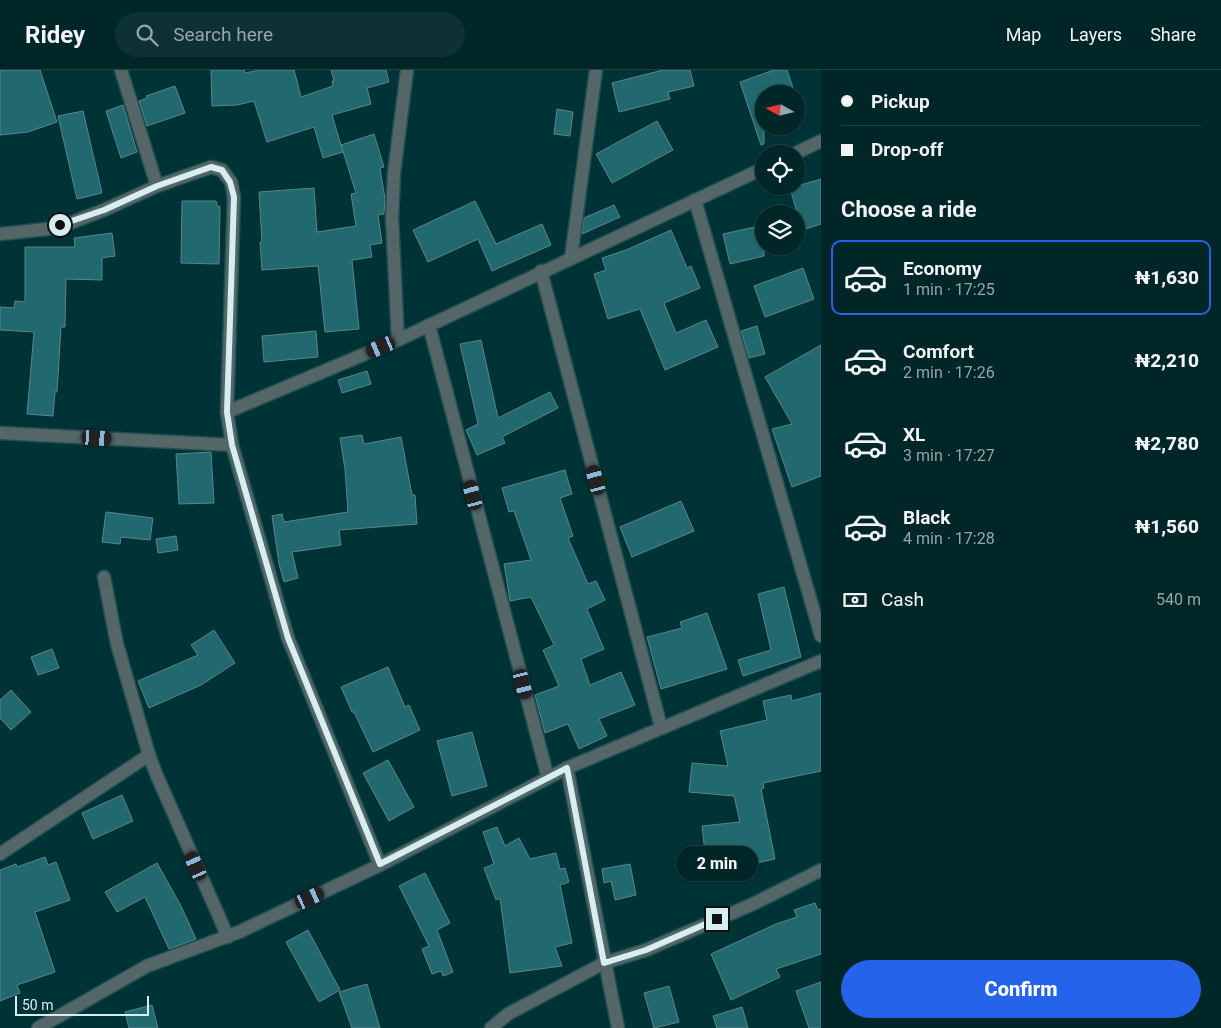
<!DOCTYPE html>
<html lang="en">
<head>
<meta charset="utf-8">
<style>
	body { margin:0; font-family:Roboto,sans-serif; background:#0e3234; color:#f1f3f6; height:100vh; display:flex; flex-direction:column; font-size:19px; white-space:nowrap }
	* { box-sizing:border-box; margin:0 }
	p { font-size:16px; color:#95a5a8 }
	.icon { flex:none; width:28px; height:28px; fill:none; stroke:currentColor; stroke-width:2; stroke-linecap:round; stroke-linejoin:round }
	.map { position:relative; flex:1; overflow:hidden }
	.side { display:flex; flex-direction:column; background:#002628; width:400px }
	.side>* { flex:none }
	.banner { display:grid; align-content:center; height:110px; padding:0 20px; background:#002628 }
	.needle { width:32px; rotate:278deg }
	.buttons { position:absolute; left:755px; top:15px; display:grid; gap:10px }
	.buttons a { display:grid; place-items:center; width:50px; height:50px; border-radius:50%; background:#002628; box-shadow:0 1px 4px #0004,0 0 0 1px #224345; font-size:25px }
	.scale { position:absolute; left:15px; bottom:12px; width:134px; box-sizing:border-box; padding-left:5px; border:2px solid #d7eef0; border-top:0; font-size:14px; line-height:18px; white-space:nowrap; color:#d7eef0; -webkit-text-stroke:4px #003336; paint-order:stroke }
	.end { position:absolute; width:22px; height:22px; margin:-11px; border:6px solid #d7eef0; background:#111; box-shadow:0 0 0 2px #111 }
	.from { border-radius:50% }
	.bubble { position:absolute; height:35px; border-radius:18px; background:#002628; box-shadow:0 1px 4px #0004,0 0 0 1px #224345; font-size:16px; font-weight:800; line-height:35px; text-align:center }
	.car { position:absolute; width:15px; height:30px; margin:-15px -8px; border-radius:6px; box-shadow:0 0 4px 1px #0007; background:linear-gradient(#222 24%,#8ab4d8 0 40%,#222 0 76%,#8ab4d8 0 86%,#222 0) }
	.banner b { display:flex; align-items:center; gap:18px; height:48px; font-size:19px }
	.banner b+b { border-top:1px solid #224345 }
	.banner i { width:12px; height:12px; background:#f1f3f6 }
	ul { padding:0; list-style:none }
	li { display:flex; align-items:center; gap:15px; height:75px; margin:0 10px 8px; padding:0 10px; border:2px solid transparent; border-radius:10px }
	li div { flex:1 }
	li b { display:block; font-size:19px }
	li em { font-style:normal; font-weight:800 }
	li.active { border-color:#2563eb }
	li>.icon { width:45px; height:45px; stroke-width:1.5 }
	h2 { padding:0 20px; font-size:22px; line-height:60px }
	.pay { display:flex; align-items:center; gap:12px; height:55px; padding:0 20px; font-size:19px }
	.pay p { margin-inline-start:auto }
	.cta { display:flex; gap:10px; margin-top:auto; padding:10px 20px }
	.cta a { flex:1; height:58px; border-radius:30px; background:#2563eb; color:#fff; font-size:20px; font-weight:800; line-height:58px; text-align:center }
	header { display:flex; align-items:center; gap:30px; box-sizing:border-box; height:70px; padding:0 25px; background:#002628; border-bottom:1px solid #224345 }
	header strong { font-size:24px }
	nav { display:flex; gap:28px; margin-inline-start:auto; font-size:18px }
	.search { width:350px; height:45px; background:#0e3234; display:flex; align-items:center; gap:12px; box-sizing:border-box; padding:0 18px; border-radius:28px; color:#95a5a8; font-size:19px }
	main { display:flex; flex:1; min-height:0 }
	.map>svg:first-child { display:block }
</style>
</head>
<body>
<header>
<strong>Ridey</strong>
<div class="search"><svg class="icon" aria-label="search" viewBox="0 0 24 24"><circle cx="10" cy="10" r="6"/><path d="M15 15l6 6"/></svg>Search here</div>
<nav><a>Map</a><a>Layers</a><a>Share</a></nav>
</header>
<main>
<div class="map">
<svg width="821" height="958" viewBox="0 0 821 958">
	<rect width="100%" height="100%" fill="#003336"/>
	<g fill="#21696e" stroke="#5a868a">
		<path d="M8,0H40L57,52L28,62L0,65V1Z"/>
		<path d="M211,0H244L245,3L259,0H294L301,27L333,16L332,11H334L331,0H386L389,12L367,18L371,34L332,45L343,82L323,88L314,57L267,72L254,31L237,35L212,36Z"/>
		<path d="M663,0H690L694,16L668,22L670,29L619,42L612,13Z"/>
		<path d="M774,0H787L795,24H764V74L761,75L740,12Z"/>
		<path d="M175,16L185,43L147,56L139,31L147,28L146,26Z"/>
		<path d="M123,35L137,82L121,88L106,41Z"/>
		<path d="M557,39L573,42L570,66L554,64Z"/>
		<path d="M83,41L102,123L77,129L58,46Z"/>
		<path d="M657,51L673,80L612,113L596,84Z"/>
		<path d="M374,64L384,97L380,98L385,129L384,144L378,145L382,173L370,175L372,187L352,190L359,259L325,262L318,196L262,200L260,172H262L259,122L314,118L317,162L356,156L351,124L356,123L341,75Z"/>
		<path d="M821,109V154L796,162V139L790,118Z"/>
		<path d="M182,131H216L218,137L220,136L219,194L181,193Z"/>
		<path d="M475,131L496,174L542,154L551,175L492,201L478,169L428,192L413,160Z"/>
		<path d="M614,135L620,147L582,164L584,148Z"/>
		<path d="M764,155V186L730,194L723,164Z"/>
		<path d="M671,160L687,198L691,196L700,218L664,233L676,263L706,250L718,277L665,300L640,239L608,249L594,204L606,200L602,188L626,180Z"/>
		<path d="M112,163L115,186L102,188V210L66,209L65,257H61L57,322H55L53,346L27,344L34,262L0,260V237L14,238L15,231L25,232V177H75L74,168Z"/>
		<path d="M803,198L814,229L765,247L754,216Z"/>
		<path d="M757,256L765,284L749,288L741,261Z"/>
		<path d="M316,261L318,287L264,292L262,266Z"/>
		<path d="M481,270L498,348L550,322L558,338L502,367L505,373L477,385L466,360L478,354L460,274Z"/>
		<path d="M821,275V406L792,417L772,359L792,354L765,307Z"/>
		<path d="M367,301L371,314L342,323L338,310Z"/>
		<path d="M362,365L364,374L401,367L412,425H415L417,454L339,460L341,475L292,482L298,508L284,512L279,494L272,446L282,444L284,452L348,442L345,399L340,368Z"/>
		<path d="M211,382L214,433L179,434L176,384Z"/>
		<path d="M565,400L572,424L560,428L573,466L568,468L588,514L596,511L605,530L587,539L604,579L581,589L590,615L621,602L635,635L599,649L607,666L579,679L568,654L545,663L535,625L559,616L543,580L554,575L531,527L510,531L504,494L531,490L514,441L509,442L502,418Z"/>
		<path d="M681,431L694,461L632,487L620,457Z"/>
		<path d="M106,442L153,448L150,470L121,467L120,474L102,472Z"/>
		<path d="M176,466L178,480L158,483L156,469Z"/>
		<path d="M784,517L801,587L743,606L738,590L771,580L758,524Z"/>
		<path d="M707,543L727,599L661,619L647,567L682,558L680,552Z"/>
		<path d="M214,560L235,593L201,615L149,638L138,611L198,585L191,575Z"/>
		<path d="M52,579L59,598L38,605L31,587Z"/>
		<path d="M388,597L405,637L409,635L420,660L373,682L354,642H352L341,617Z"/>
		<path d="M11,620L31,642L11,660L0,648V630Z"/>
		<path d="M821,623V701L763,713L764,718L761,719L775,789L733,798L734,806L708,809L702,756L740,752L734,726L689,722L692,693L728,696L720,661L767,650L763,631L791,625L792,631Z"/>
		<path d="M472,662L487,716L452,726L437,671Z"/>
		<path d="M388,690L414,737L389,751L363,703Z"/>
		<path d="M122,725L133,751L93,769L82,743Z"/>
		<path d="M497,757L505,776L519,768L530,789L556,783L560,799L565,798L569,812L560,815L572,873L555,877L562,896L510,903L500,828L496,830L484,798L494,794L483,762Z"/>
		<path d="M45,787L48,795L56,792L70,830L35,842L55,902L17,915L20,923L0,931V800L16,794L17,797Z"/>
		<path d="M157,793L181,836L196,869L169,879L145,827L117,842L105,822Z"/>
		<path d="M630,794L636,825L615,830L611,811L604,813L602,799Z"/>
		<path d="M425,803L450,853L437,860L453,902L443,906L441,901L432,904L422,879L429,876L399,816Z"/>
		<path d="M815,833L818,840L821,839V884L776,899L780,907L731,930L711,884L776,854L797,847L794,840Z"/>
		<path d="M308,860L340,920L319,932L286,872Z"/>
		<path d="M821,912V958H809L796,921Z"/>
		<path d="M367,914L380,958H352L339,922Z"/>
		<path d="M669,916L679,952L654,958L644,923Z"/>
		<path d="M152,935L158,958H129L125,942Z"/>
		<path d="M742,937L748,958H717L713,946Z"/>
	</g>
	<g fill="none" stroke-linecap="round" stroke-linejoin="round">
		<g stroke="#225154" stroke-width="15">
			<g id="minor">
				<path d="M121,0L157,116"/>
				<path d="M794,84L821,71"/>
				<path d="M695,130L821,566"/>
				<path d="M0,164L47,159L73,152L104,140L157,116L211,97L222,100L231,112L234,127L227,342L232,375L288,568L380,795"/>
				<path d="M571,188L596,0"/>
				<path d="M541,201L661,657"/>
				<path d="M429,255L548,708"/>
				<path d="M398,270L392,148L394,103L407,0"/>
				<path d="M227,342L398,270L764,98"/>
				<path d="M0,363L232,375"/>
				<path d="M104,507L117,574L149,685"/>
				<path d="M567,698L618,958"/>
				<path d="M0,784L149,685L157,706L228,867"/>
				<path d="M38,958L147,896L239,862L380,795L567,698L821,591"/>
				<path d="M491,958L508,944L604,893L646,880L753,834L821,800"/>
			</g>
		</g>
		<use href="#minor" stroke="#546668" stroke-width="12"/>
	</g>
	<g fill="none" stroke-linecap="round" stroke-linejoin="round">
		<path stroke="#d7eef0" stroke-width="6" d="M60,155L104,140L157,116L211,97L222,100L230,112L234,127L227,342L232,375L288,568L380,794L567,698L604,893L646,880L717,849"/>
	</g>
</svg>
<div class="buttons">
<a><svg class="needle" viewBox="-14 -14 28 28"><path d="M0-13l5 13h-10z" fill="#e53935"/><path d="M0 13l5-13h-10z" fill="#95a5a8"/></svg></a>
<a><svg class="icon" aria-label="locate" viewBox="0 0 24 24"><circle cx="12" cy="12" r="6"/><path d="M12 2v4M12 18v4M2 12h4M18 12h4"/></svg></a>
<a><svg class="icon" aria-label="layers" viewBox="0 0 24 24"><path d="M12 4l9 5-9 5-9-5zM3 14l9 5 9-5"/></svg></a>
</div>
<div class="scale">50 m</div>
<i class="end from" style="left:60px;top:155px"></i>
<i class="end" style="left:717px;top:849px"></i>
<div class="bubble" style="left:676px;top:776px;width:82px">2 min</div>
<i class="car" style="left:381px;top:277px;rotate:247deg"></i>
<i class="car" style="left:97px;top:368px;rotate:93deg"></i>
<i class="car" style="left:596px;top:410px;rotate:345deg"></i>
<i class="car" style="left:473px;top:425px;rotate:345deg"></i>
<i class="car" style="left:523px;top:614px;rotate:166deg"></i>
<i class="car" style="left:196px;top:796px;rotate:336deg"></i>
<i class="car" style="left:310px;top:828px;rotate:65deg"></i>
</div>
<section class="side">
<div class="banner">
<b><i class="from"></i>Pickup</b>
<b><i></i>Drop-off</b>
</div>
<h2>Choose a ride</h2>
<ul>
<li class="active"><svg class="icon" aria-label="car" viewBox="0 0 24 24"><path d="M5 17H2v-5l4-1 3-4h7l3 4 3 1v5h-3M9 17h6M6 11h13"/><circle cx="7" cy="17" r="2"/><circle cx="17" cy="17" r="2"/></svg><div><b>Economy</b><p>1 min · 17:25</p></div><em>₦1,630</em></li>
<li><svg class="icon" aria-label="car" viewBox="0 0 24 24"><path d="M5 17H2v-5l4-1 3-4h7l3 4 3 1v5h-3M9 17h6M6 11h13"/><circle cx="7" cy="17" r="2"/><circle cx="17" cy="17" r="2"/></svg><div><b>Comfort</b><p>2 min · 17:26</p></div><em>₦2,210</em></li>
<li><svg class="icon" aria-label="car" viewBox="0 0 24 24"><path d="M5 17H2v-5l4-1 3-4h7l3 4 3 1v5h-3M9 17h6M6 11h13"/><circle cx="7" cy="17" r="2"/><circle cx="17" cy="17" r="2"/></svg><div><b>XL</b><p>3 min · 17:27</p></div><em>₦2,780</em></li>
<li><svg class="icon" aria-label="car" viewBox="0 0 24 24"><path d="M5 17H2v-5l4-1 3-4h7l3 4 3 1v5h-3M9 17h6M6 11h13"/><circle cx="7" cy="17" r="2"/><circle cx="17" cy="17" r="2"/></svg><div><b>Black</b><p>4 min · 17:28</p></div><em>₦1,560</em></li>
</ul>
<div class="pay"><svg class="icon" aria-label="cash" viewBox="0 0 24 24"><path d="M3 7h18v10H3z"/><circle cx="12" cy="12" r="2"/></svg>Cash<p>540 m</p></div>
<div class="cta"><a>Confirm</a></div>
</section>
</main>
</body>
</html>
